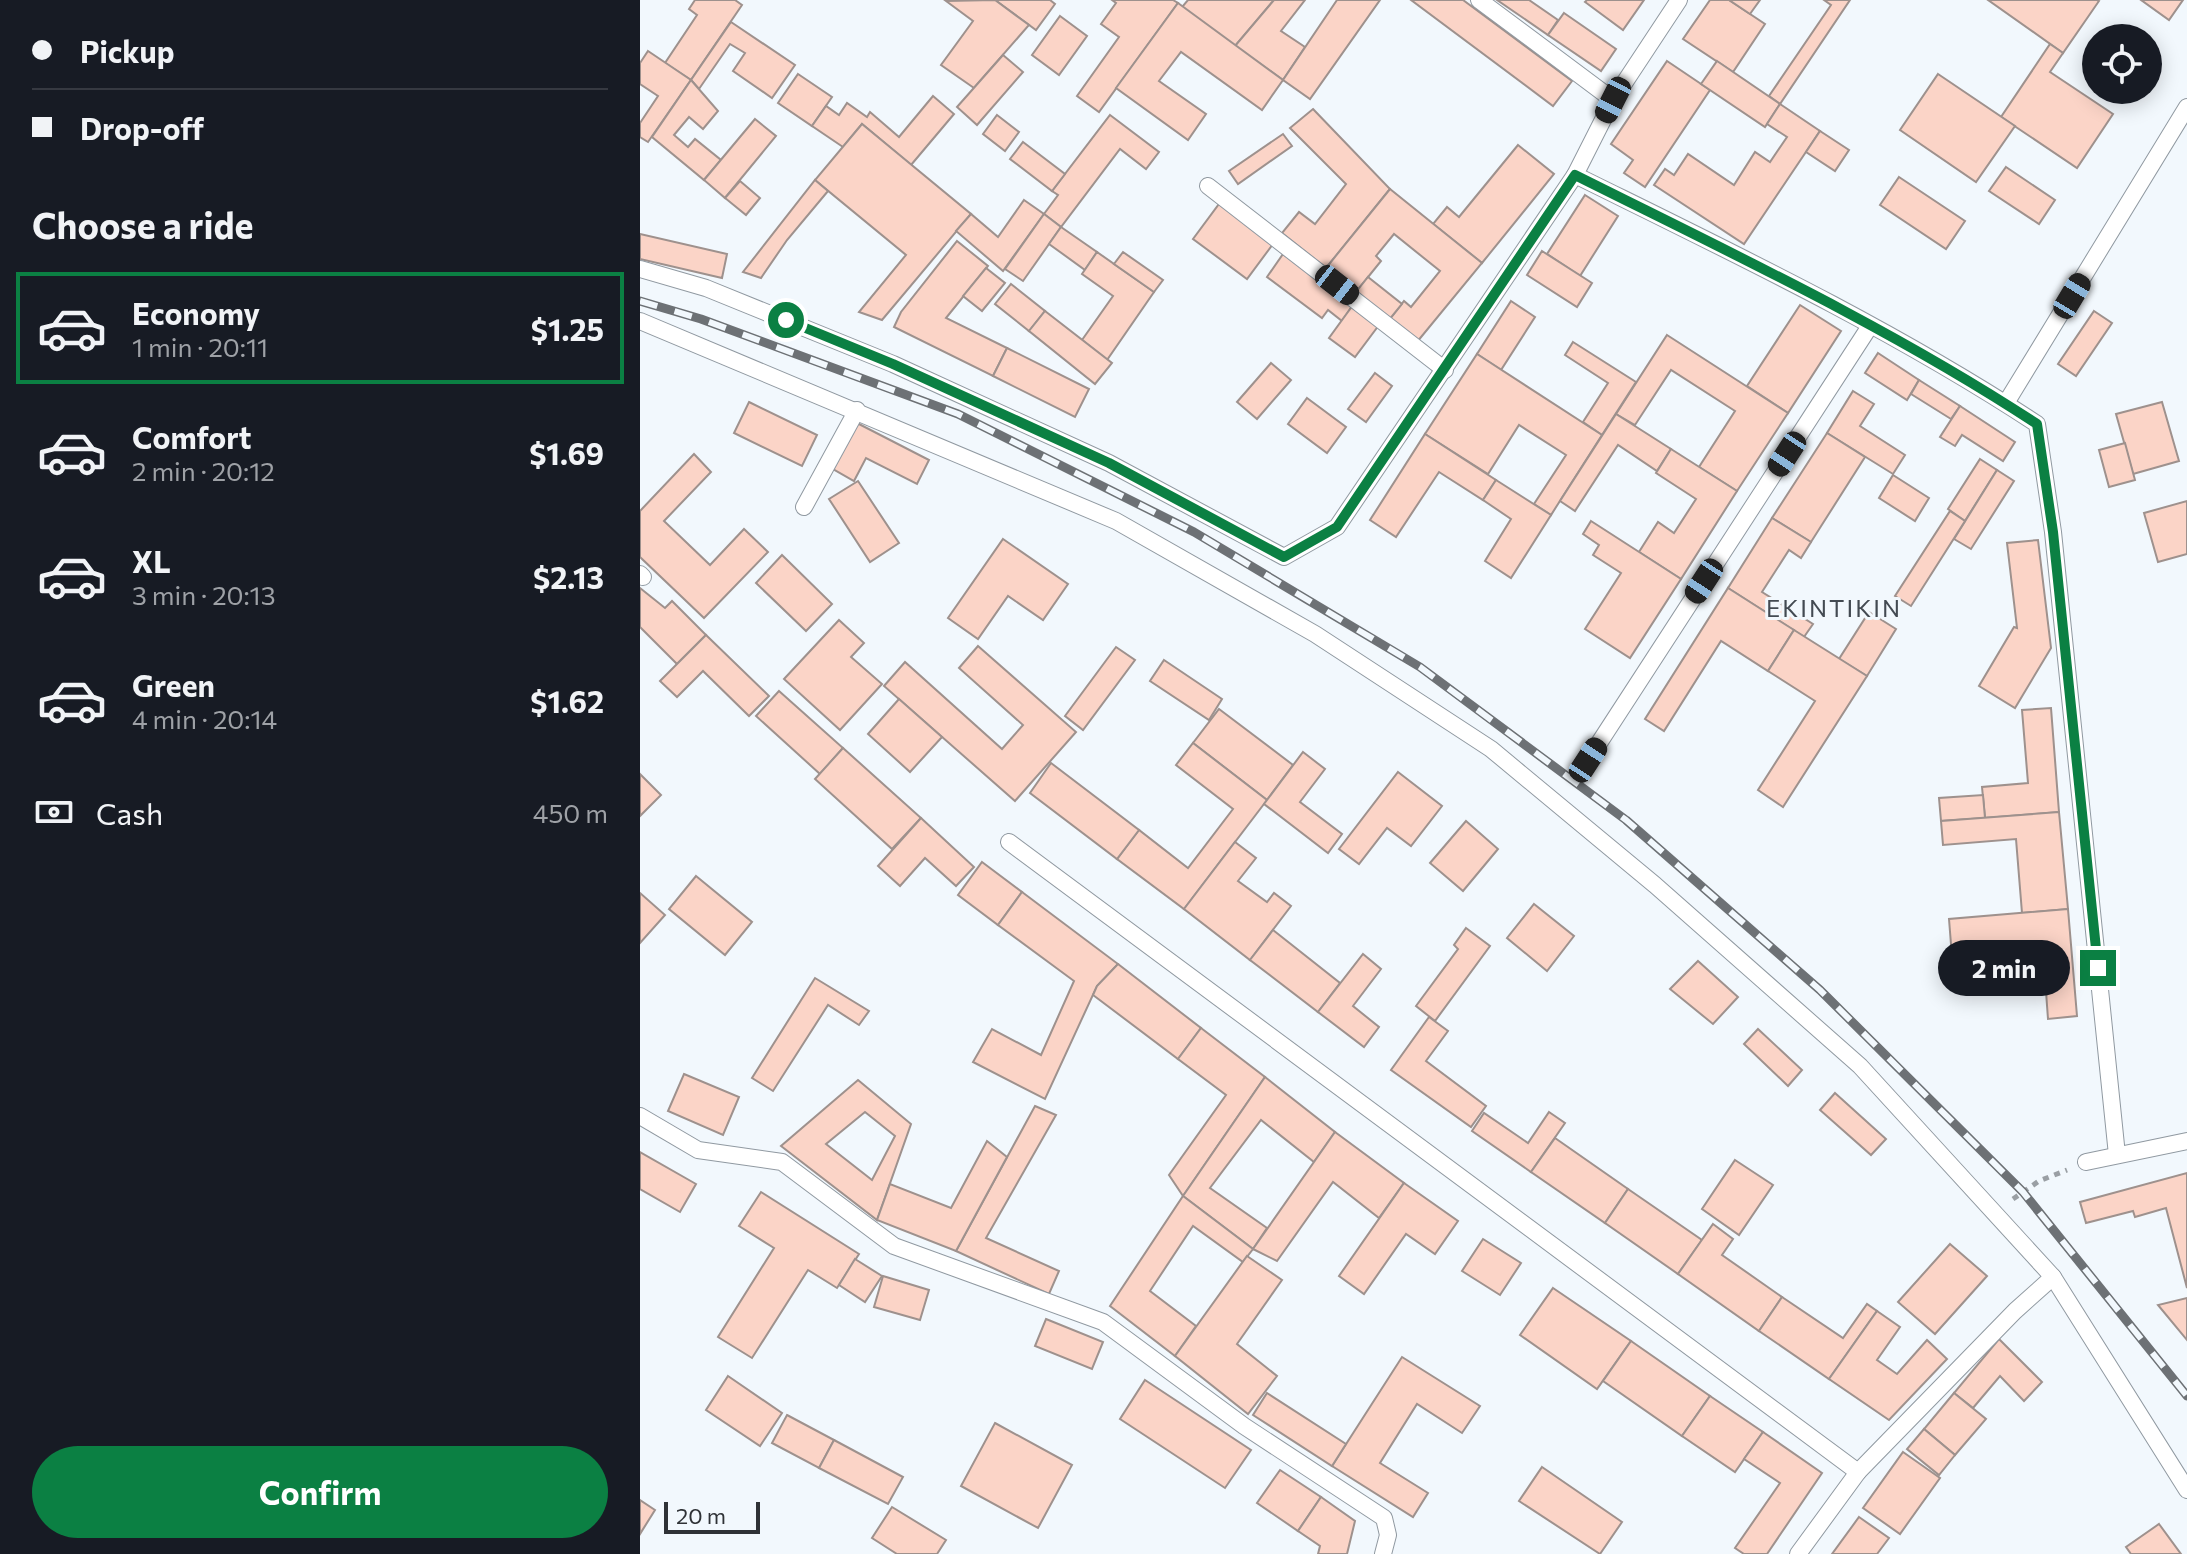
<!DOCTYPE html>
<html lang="en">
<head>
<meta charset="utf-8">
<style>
	body { margin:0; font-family:Commissioner,sans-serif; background:#20242c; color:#f1f3f6; height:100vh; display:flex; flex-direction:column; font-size:30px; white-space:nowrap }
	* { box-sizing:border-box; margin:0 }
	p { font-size:26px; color:#9ea1a6 }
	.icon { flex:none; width:44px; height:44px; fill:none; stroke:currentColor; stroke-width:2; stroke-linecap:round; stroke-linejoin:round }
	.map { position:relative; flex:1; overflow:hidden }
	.panel { display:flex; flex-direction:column; background:#171b24; width:640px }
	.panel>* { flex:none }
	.top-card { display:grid; align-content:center; height:176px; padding:0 32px; background:#171b24 }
	.fabs { position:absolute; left:1442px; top:24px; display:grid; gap:16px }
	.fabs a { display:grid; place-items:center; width:80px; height:80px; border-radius:50%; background:#171b24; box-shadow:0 4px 20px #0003; font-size:40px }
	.scale { position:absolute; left:24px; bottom:20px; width:96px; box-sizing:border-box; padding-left:8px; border:4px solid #2f3236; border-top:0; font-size:22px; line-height:28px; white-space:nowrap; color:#2f3236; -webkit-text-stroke:6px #f2f8fd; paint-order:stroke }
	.end { position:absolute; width:36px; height:36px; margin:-18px; border:10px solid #0b8043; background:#fff; box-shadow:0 0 0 4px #fff }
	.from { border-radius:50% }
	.bubble { position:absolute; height:56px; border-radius:28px; background:#171b24; box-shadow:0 4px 20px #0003; font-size:26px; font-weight:700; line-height:56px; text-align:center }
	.car { position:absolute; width:24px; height:48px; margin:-24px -12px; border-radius:10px; box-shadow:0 0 6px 2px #0007; background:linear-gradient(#222 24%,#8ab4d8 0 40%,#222 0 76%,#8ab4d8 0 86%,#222 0) }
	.top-card b { display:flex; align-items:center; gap:28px; height:76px; font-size:30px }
	.top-card b+b { border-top:2px solid #363941 }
	.top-card i { width:20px; height:20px; background:#f1f3f6 }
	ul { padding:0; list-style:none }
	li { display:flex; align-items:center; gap:24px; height:112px; margin:0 16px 12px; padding:0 16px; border:4px solid transparent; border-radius:0px }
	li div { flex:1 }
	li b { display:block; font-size:30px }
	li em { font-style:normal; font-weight:700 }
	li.active { border-color:#0b8043 }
	li>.icon { width:72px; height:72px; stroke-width:1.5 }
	h2 { padding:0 32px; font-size:36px; line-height:96px }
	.pay { display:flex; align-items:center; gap:20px; height:88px; padding:0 32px; font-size:30px }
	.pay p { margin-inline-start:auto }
	.cta { display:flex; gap:16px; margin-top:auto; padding:16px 32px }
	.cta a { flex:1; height:92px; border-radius:48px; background:#0b8043; color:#fff; font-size:32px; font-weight:700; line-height:92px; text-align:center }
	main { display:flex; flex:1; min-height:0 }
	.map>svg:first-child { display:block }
</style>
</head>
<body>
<main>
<section class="panel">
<div class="top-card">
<b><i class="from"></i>Pickup</b>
<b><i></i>Drop-off</b>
</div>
<h2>Choose a ride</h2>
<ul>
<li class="active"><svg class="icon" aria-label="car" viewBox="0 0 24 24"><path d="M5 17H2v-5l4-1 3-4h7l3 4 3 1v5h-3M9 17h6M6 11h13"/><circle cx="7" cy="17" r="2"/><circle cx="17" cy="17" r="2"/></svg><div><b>Economy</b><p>1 min · 20:11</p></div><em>$1.25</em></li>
<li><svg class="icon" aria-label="car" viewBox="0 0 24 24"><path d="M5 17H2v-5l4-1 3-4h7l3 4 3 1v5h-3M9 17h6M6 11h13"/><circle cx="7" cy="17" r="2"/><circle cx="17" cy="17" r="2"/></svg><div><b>Comfort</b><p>2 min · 20:12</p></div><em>$1.69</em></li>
<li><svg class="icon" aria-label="car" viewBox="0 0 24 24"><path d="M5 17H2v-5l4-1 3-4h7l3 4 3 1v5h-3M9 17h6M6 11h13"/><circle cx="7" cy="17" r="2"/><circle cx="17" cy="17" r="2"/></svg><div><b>XL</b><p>3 min · 20:13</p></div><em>$2.13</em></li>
<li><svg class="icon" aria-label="car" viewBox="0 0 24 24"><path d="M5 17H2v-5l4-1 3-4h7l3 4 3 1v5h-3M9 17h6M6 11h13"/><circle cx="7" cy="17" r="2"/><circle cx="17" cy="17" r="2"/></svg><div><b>Green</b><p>4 min · 20:14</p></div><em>$1.62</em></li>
</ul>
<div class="pay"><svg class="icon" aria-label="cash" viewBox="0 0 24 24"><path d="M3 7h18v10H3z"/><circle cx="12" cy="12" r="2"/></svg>Cash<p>450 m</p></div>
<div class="cta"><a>Confirm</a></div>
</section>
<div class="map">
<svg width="1547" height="1554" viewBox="0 0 1547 1554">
	<rect width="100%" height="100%" fill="#f2f8fd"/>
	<g fill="#fbd4c7" stroke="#9e918d" stroke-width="2" fill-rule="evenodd">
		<path d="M55,0H95L102,5L51,80L25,63L57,15L49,9Z"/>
		<path d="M355,0H410L415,4L396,30Z"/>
		<path d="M355,0L389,25L334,88L301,65L333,21L306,1Z"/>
		<path d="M472,0H533L538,3L459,112L437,96L479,37L461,24L476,3Z"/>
		<path d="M548,0H634L595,46L542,7Z"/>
		<path d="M634,0H665L641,31L665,47L643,80L595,46Z"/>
		<path d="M697,0H740L670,99L643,80Z"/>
		<path d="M771,0H823L932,81L913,106Z"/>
		<path d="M857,0H889L918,20L908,35Z"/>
		<path d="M947,0H1004L983,30L945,2Z"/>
		<path d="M1070,0H1089L1125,24L1093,72L1043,39Z"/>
		<path d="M1089,0H1120L1110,14Z"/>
		<path d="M1184,0H1210L1140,104L1129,96L1191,5Z"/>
		<path d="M1348,0H1457L1459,1L1423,53Z"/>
		<path d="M1501,0H1543L1529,20Z"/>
		<path d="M538,3L643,80L622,110L541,52L519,81L566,114L548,140L476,88Z"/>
		<path d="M924,13L976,49L961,71L908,35Z"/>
		<path d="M420,16L447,36L419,75L392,55Z"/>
		<path d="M91,22L155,65L132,98L93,71L105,53L90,44L59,89L51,80Z"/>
		<path d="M1410,44L1423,53L1410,72L1473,114L1437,168L1361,117Z"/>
		<path d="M8,51L51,80L8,142L0,137V123L18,96L0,84V63Z"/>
		<path d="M363,55L383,72L337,125L317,107Z"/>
		<path d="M1027,61L1070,90L1005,187L984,173L993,160L971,144Z"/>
		<path d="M1077,61L1140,104L1125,127L1061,84Z"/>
		<path d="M158,74L192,97L172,126L138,103Z"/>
		<path d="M1298,74L1375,126L1336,182L1260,130Z"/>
		<path d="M51,80L78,111L63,129L49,117L34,135L48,147L55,139L81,160L64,180L12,137Z"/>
		<path d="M293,96L314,114L271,165L222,124L203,147L172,126L186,106L199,115L207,103L227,117L230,112L259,137Z"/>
		<path d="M1140,104L1180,131L1104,244L1014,185L1025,169L1034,175L1048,154L1094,185L1115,152L1130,162L1147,137L1127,124Z"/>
		<path d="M673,109L750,189L686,268L642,233L659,212L675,224L706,184L650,128Z"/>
		<path d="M357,115L379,132L365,151L343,134Z"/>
		<path d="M470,115L519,152L506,169L480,149L421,227L404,214L418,195L412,191Z"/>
		<path d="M115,119L136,136L85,198L64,180Z"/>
		<path d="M222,124L331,214L242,320L219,312L266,255L175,180Z"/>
		<path d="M1180,131L1209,150L1195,171L1166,152Z"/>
		<path d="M643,134L652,146L598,184L589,171Z"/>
		<path d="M383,142L425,174L412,191L370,159Z"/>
		<path d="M878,145L914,174L842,263L793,224L807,207L819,217Z"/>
		<path d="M1366,167L1415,200L1399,224L1349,191Z"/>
		<path d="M1259,177L1325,221L1306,249L1240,205Z"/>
		<path d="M175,180L188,191L147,240L121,278L103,272Z"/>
		<path d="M100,181L120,198L106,215L85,198Z"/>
		<path d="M750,189L842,263L777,342L749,320L764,301L771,307L800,271L754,234L736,256L741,261L716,292L686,268Z"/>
		<path d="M945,195L978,216L940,276L907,254Z"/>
		<path d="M384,200L404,214L363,271L316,231L331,214L358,237Z"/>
		<path d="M579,204L633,244L607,279L553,239Z"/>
		<path d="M404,214L421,227L383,281L365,269Z"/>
		<path d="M421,227L457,252L445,270L409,244Z"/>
		<path d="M0,234L87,254L82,278L0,259Z"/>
		<path d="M317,241L348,266L306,318L367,348L353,376L254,327L261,312Z"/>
		<path d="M902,251L952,283L937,307L887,275Z"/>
		<path d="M457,252L514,292L467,360L442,340L473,296L442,274Z"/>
		<path d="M483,252L523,280L514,292L474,264Z"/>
		<path d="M643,254L713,305L702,321L688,310L682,318L627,277Z"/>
		<path d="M346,268L365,283L342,311L323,296Z"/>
		<path d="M728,277L762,304L749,320L716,292Z"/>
		<path d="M371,284L405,311L389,331L355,304Z"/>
		<path d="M871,301L895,317L861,370L837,354Z"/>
		<path d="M713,305L739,325L715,357L689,338Z"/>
		<path d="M1160,305L1201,331L1148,413L1107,386Z"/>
		<path d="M405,311L472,363L455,384L389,331Z"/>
		<path d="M1454,311L1472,323L1436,376L1418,364Z"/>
		<path d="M1027,335L1148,413L1097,491L1059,467L1095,411L1031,370L995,425L976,414Z"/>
		<path d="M933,342L996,382L962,435L943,422L968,383L925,355Z"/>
		<path d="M367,348L449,389L435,417L353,376Z"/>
		<path d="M1238,353L1279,380L1267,400L1225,373Z"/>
		<path d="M837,354L962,435L911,515L894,504L926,455L879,425L848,474L785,434Z"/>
		<path d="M631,363L651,380L617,419L597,402Z"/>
		<path d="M735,373L752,386L726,422L708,409Z"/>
		<path d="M1279,380L1320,406L1311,419L1271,394Z"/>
		<path d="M1213,391L1234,404L1220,426L1265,455L1253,474L1187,433Z"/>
		<path d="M667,398L706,427L687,453L648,424Z"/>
		<path d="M109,402L177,435L162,466L94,433Z"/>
		<path d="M1522,402L1539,461L1493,474L1476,414Z"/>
		<path d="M1320,406L1375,442L1363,461L1322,435L1315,446L1300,437Z"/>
		<path d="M976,414L1031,449L1017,471L978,445L935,511L920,501Z"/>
		<path d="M217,423L289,460L277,484L226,458L214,481L193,469Z"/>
		<path d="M1187,433L1225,457L1171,542L1132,518Z"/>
		<path d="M785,434L856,480L843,500L799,472L756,537L730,520Z"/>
		<path d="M1485,443L1495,480L1469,487L1459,450Z"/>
		<path d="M1031,449L1097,491L1041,579L999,552L1018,522L1034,533L1056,499L1016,473Z"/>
		<path d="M54,454L71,472L24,521L70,565L104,529L128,552L64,618L0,557V511Z"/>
		<path d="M1340,459L1357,470L1325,521L1308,509Z"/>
		<path d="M1357,470L1374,481L1331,549L1314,539Z"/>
		<path d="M1253,475L1289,498L1275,521L1239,498Z"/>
		<path d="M856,480L911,515L871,578L845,561L871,519L843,500Z"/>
		<path d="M218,481L259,543L230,562L189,499Z"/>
		<path d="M1547,501V554L1518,562L1504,513Z"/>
		<path d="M1310,511L1325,521L1271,606L1255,596Z"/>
		<path d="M1132,518L1171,542L1161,558L1149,550L1122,592L1173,624L1164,637L1088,588Z"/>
		<path d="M951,521L1041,579L990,658L945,629L981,573L953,555L959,545L943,534Z"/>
		<path d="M363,539L428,584L403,620L368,596L338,639L308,618Z"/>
		<path d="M1398,540L1411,648L1375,708L1339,686L1374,627L1377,628L1367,543Z"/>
		<path d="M142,555L192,604L166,631L116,583Z"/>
		<path d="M0,588L25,608L32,601L66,635L37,664L0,627Z"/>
		<path d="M1088,588L1154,630L1128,671L1081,641L1024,731L1005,719Z"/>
		<path d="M1229,612L1256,629L1227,676L1199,659Z"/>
		<path d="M199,620L224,643L211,657L242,684L200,730L144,679Z"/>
		<path d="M1154,630L1227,676L1143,807L1118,790L1175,701L1128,671Z"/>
		<path d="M66,635L129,696L109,716L63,671L37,697L20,681Z"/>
		<path d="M338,646L436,732L375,801L244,686L265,662L362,749L383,725L319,668Z"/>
		<path d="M476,647L495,660L443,730L425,716Z"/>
		<path d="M524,660L582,699L569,720L510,681Z"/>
		<path d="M139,691L203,748L180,774L116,716Z"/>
		<path d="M259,699L302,737L270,772L228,734Z"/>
		<path d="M1411,708L1419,812L1345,818L1342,787L1388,783L1382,710Z"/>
		<path d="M579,709L653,765L627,800L553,743Z"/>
		<path d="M553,743L627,800L544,909L477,859L499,830L548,868L593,809L536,765Z"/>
		<path d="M203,748L281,818L252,849L175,779Z"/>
		<path d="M663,752L685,769L660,802L702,834L688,853L624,804Z"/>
		<path d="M411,763L499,830L477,859L390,793Z"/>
		<path d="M758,772L802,806L771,846L747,828L719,864L699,849Z"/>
		<path d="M0,774L21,795L0,816Z"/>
		<path d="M1343,795L1345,818L1301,821L1299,798Z"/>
		<path d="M1419,812L1428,909L1382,913L1376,839L1303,845L1301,821Z"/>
		<path d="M281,818L334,867L316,886L285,858L260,886L238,866Z"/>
		<path d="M826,821L858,849L823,891L790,863Z"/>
		<path d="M595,842L616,858L598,881L627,902L634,893L651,906L610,960L544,909Z"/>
		<path d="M342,862L382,892L358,925L318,895Z"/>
		<path d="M56,876L112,922L85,955L29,909Z"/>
		<path d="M382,892L478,964L457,986L405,1099L333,1062L352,1029L401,1055L434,981L358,925Z"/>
		<path d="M0,893L25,915L0,943Z"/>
		<path d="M894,904L934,936L907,971L867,938Z"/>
		<path d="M1428,909L1437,1016L1408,1019L1403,950L1312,957L1309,919Z"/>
		<path d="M826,928L850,946L795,1021L776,1006L818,949L814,945Z"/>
		<path d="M633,930L700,983L678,1012L610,960Z"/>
		<path d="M723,954L741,969L713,1006L739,1027L724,1047L678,1012Z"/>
		<path d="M1058,961L1098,997L1073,1024L1030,989Z"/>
		<path d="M478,964L561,1028L538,1059L453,995L457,986Z"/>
		<path d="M175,978L229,1011L219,1025L188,1005L133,1091L112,1078Z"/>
		<path d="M789,1017L808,1031L786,1061L846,1106L831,1127L751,1070Z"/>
		<path d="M561,1028L625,1077L543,1196L529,1175L586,1095L538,1059Z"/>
		<path d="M1118,1029L1162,1070L1148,1086L1104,1044Z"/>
		<path d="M44,1074L99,1097L83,1135L28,1111Z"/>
		<path d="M625,1077L695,1132L674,1162L621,1120L570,1188L627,1228L613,1249L543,1196Z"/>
		<path d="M218,1080L271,1124L237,1220L141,1146ZM225,1112L255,1136L232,1180L186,1144Z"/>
		<path d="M1195,1093L1246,1139L1231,1155L1180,1110Z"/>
		<path d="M395,1106L416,1115L346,1238L419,1271L409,1294L316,1251Z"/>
		<path d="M909,1112L925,1123L891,1172L832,1131L844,1113L888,1143Z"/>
		<path d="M695,1132L764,1183L739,1218L693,1182L637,1261L613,1249Z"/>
		<path d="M915,1138L988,1189L965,1223L891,1172Z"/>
		<path d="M347,1141L367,1157L316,1251L237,1220L250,1184L311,1208Z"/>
		<path d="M0,1152L56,1184L40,1212L0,1189Z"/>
		<path d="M1095,1160L1133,1185L1099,1235L1062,1209Z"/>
		<path d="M1547,1173V1288L1526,1208L1495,1217L1493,1211L1446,1223L1440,1202Z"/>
		<path d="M764,1183L818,1221L795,1254L766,1234L724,1294L699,1276Z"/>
		<path d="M988,1189L1062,1240L1038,1274L965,1223Z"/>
		<path d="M121,1192L219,1254L197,1288L168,1270L112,1358L78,1337L134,1248L99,1226Z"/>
		<path d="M543,1196L613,1249L603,1262L553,1226L510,1291L556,1326L535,1356L470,1306Z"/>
		<path d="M1073,1224L1093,1239L1082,1255L1142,1297L1119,1331L1038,1274Z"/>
		<path d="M843,1239L881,1263L860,1295L822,1271Z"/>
		<path d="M1310,1244L1347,1276L1295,1334L1258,1302Z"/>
		<path d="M607,1256L642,1280L597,1344L637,1376L608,1414L535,1356Z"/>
		<path d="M215,1259L242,1276L225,1302L199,1285Z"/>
		<path d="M243,1276L289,1290L280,1320L234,1307Z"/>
		<path d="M913,1288L991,1341L957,1389L880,1335Z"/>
		<path d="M1142,1297L1203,1338L1227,1304L1237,1311L1189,1379L1119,1331Z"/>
		<path d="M1547,1298V1340L1518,1305Z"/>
		<path d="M1237,1311L1260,1327L1237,1360L1257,1374L1287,1340L1307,1359L1249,1420L1189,1379Z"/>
		<path d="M406,1319L463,1342L452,1369L395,1346Z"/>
		<path d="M1359,1339L1402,1382L1384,1401L1360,1376L1333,1408L1314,1393Z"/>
		<path d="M991,1341L1070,1396L1042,1436L963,1381Z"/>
		<path d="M762,1357L840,1406L822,1433L777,1404L740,1463L788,1493L773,1517L692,1466Z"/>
		<path d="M88,1376L142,1413L120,1446L66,1410Z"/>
		<path d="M505,1380L611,1450L585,1488L480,1419Z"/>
		<path d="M627,1393L706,1444L692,1466L613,1415Z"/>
		<path d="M1314,1393L1346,1419L1315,1455L1284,1429Z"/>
		<path d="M1070,1396L1123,1432L1095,1472L1042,1436Z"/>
		<path d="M147,1415L194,1440L179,1468L132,1443Z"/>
		<path d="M355,1423L432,1465L398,1528L321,1486Z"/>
		<path d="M1284,1429L1315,1455L1299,1475L1267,1449Z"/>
		<path d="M1123,1432L1182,1473L1127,1554H1104L1095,1548L1140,1483L1104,1459Z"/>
		<path d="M194,1440L263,1477L248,1504L179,1468Z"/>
		<path d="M1263,1452L1300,1478L1260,1534L1223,1508Z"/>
		<path d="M902,1467L982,1522L960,1554L879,1501Z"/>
		<path d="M640,1470L681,1497L658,1531L617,1503Z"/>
		<path d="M681,1497L715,1521L707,1554H678L680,1546L658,1531Z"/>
		<path d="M0,1500L15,1510L0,1534Z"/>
		<path d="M252,1507L306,1540L297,1554H257L232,1538Z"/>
		<path d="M1219,1517L1249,1538L1237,1554H1192Z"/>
		<path d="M1519,1524L1541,1554H1491L1486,1547Z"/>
	</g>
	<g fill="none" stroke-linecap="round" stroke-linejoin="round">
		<g stroke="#9099a1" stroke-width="18">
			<g id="lane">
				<path d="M839,0L973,100"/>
				<path d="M1039,0L973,100L935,175C1091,252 1251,328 1397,424L1413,532L1477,1155"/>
				<path d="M568,186L805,370"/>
				<path d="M0,269L66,288L253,364L469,463L644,557L697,527L935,175"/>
				<path d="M0,321L476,521L675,634L851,749L1015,885L1220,1066L1413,1277L1375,1311L1218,1472"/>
				<path d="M1366,403L1547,107"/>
				<path d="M164,507L217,410"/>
				<path d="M0,574L3,577"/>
				<path d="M948,760L1230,326"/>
				<path d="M369,842L1218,1472L1158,1554"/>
				<path d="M0,1116L58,1150L142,1162L254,1246L463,1322L604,1426L744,1518L748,1535L743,1554"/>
				<path d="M1446,1162L1547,1141"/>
				<path d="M1413,1277L1547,1490"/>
			</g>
		</g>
		<path stroke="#9a9fa4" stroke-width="5" stroke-dasharray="6 6" stroke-linecap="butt" d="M1373,1199L1399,1181L1427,1170"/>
		<use href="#lane" stroke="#fff" stroke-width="16"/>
		<g stroke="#6d7175" stroke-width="9">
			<path id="rail" d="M0,301L61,319L318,414L554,532L780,667L986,820L1180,990L1383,1192L1547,1396"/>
		</g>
		<use href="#rail" stroke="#f2f8fd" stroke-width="6" stroke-dasharray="18" stroke-linecap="butt"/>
	</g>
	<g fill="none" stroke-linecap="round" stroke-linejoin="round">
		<path stroke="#0b8043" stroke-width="10" d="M146,320L253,364L469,463L644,557L697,527L935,175C1091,253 1251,328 1397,424L1413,532L1458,968"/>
	</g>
	<g text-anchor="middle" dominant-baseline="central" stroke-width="6" stroke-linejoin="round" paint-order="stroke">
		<g font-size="24" letter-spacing="2" fill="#434a52" stroke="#f2f8fd">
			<text x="1194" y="607">EKINTIKIN</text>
		</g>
	</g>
</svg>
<div class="fabs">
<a><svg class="icon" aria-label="locate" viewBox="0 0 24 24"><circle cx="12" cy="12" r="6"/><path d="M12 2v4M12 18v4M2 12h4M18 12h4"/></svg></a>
</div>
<div class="scale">20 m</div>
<i class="end from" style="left:146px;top:320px"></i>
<i class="end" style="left:1458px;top:968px"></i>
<div class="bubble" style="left:1298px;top:940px;width:132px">2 min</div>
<i class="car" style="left:973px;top:100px;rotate:207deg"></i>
<i class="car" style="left:697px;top:285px;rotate:128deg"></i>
<i class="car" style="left:1432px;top:296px;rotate:31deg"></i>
<i class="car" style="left:1147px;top:454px;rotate:213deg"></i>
<i class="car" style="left:1064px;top:581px;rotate:213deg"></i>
<i class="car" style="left:948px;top:760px;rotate:33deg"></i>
</div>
</main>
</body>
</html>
